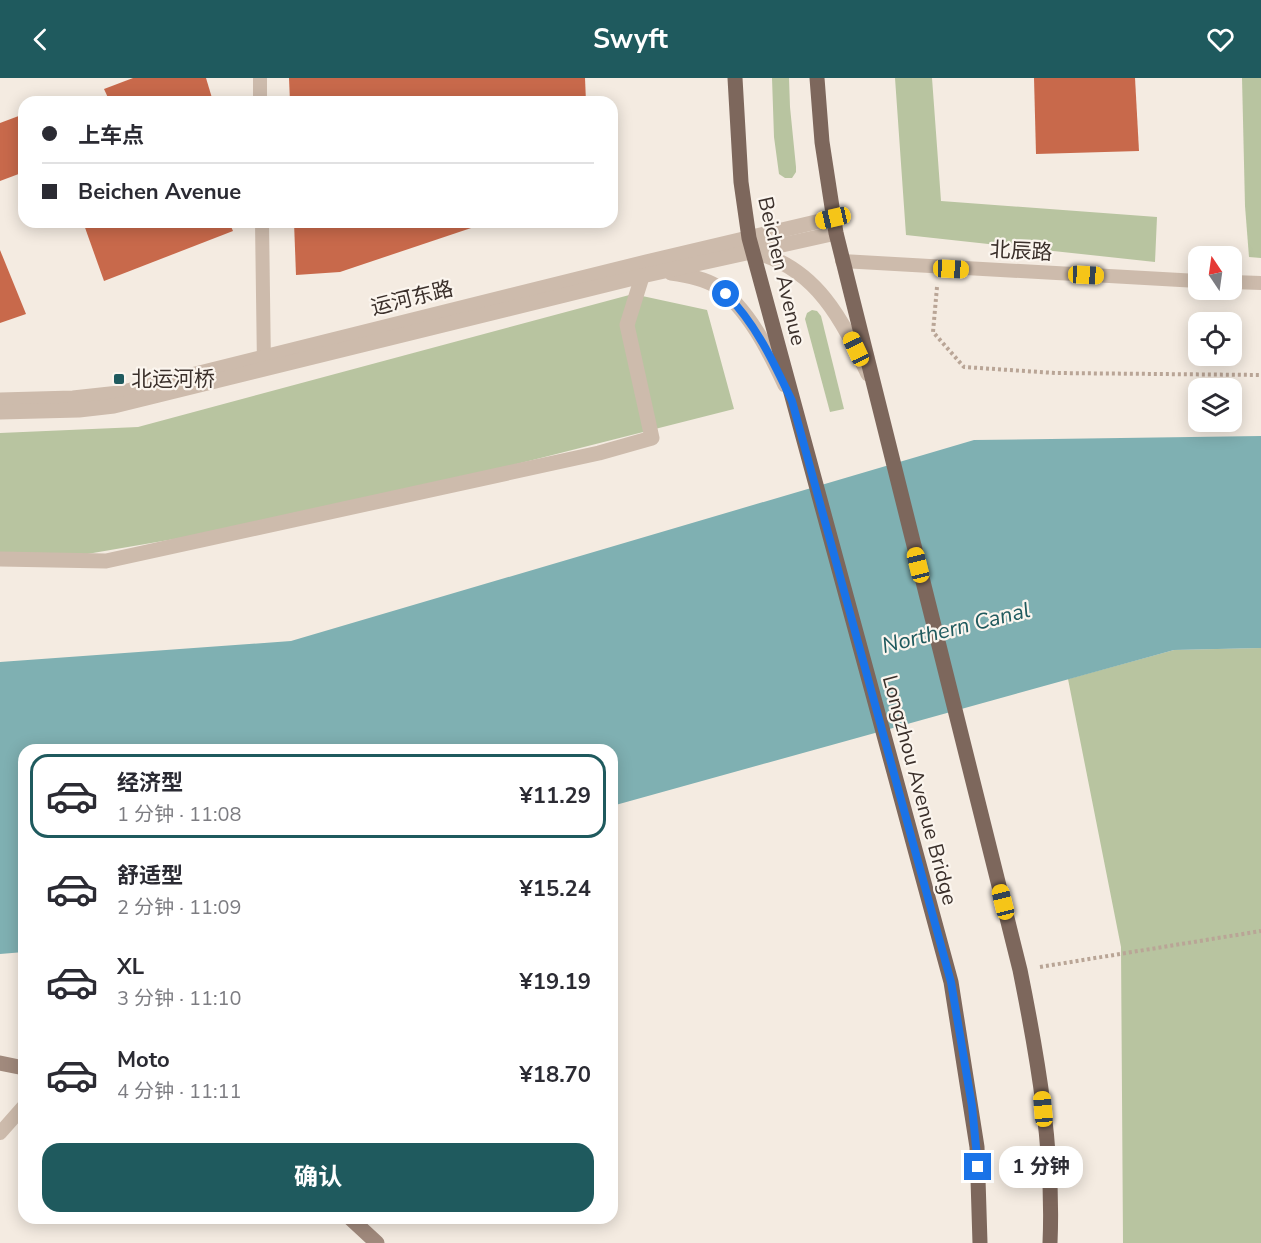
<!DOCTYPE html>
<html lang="zh">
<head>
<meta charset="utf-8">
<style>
	body { margin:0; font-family:"Nunito Sans","Noto Sans SC",sans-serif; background:#f7f7f7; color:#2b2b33; height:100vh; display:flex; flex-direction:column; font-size:22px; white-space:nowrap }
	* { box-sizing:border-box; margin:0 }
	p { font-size:20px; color:#7c7c81 }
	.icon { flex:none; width:33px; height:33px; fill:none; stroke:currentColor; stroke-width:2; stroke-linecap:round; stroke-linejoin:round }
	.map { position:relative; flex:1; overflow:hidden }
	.details { position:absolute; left:18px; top:666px; width:600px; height:480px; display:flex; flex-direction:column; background:#fff; border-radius:18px; box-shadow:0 3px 15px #0003 }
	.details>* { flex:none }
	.banner { position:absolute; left:18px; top:18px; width:600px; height:132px; border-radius:18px; box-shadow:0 3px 15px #0003; display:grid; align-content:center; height:132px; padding:0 24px; background:#fff }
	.needle { width:39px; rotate:347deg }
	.controls { position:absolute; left:1188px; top:168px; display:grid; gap:12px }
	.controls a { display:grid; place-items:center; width:54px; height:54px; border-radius:12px; background:#fff; box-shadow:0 3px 15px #0003; font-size:30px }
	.end { position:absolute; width:27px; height:27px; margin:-14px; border:8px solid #1a73e8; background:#fff; box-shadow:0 0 0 3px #fff }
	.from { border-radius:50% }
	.bubble { position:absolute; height:42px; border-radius:18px; background:#fff; box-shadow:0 3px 15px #0003; font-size:20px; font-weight:700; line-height:42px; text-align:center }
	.car { position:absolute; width:18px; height:36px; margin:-18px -9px; border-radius:8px; box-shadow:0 0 4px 2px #0007; background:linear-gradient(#f5c518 24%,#345 0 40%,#f5c518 0 76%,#345 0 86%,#f5c518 0) }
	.banner b { display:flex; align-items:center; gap:21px; height:57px; font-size:22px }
	.banner b+b { border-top:2px solid #e1e1e2 }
	.banner i { width:15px; height:15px; background:#2b2b33 }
	ul { padding:10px 0 0; list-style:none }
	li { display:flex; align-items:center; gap:18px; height:84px; margin:0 12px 9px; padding:0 12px; border:3px solid transparent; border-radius:18px }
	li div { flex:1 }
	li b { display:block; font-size:22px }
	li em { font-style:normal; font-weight:700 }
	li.on { border-color:#1f5a5e }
	li>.icon { width:54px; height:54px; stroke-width:1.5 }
	.action { display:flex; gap:12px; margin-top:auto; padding:12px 24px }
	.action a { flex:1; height:69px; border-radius:18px; background:#1f5a5e; color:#fff; font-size:24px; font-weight:700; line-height:69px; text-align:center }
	header { display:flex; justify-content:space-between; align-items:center; height:78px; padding:0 24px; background:#1f5a5e; color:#fff; font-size:27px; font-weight:700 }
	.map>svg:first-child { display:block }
</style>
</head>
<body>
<header><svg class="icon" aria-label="back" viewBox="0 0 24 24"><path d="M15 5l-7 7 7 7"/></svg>Swyft<svg class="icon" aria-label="heart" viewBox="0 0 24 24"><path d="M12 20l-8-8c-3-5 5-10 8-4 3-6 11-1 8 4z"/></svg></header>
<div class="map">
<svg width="1261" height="1165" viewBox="0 0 1261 1165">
	<rect width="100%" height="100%" fill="#f4ebe1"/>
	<g fill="#b8c4a0">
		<path d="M772,0H789L790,29L796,89V94L792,100H785L779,96L774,59Z"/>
		<path d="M895,0H932L941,123L1157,139L1155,184L906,157Z"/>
		<path d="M1242,0H1261V180L1249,179L1245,128Z"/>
		<path d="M633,216L707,232L734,331L315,437L58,481L0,478V355L138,349Z"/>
		<path d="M812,232L817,233L821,238L844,331L830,334L805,241L807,235Z"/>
		<path d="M1261,570V1165H1123L1121,869L1068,601L1174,572Z"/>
	</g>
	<path fill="#7fb0b2" d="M1261,358V570L1174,572L612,728V672H24V874L0,876V584L291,563L974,362Z"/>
	<g fill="#c8694b">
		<path d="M133,0H206L212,20L201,24H110L104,11Z"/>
		<path d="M289,0H585L586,24H290Z"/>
		<path d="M1034,0H1135L1139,73L1036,76Z"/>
		<path d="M24,36V94L0,103V45Z"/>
		<path d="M83,144H229L233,153L104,203Z"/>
		<path d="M294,144H489L340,194L296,197Z"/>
		<path d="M0,172L26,236L0,245Z"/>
	</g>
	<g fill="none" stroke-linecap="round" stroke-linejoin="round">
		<g stroke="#b9a596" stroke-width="4" stroke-dasharray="3 3" stroke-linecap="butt">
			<path d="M937,209L933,254L964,289L1055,295L1261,297"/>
			<path d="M1040,889L1261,853"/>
		</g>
		<g stroke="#cdbbac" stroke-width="14">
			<path d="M260,0V24"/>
			<path d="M262,144L264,289"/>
			<path d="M842,183L1198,203"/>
			<path d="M1232,204L1261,205"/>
			<path d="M0,1055L24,1028"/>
		</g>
		<path stroke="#cdbbac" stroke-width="15" d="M0,481L106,483L599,375L652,360L627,247L646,186"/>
		<g stroke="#cdbbac" stroke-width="15">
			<path d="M754,174C817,190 842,242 868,296"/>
			<path d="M671,195C686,197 703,200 716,208C748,230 769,273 785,307"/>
			<path d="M0,322L73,320L119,315L646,184L833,140"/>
			<path d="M0,334L79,332L114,328L642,198L836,155"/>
		</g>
		<g stroke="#a18a7d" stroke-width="15">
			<path d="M0,985L24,990"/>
			<path d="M350,1140L377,1165"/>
		</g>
		<g stroke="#7d675c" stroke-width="15">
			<path d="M735,0L741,104L749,160L951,904L977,1069L980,1165"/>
			<path d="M817,0L822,64L836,155L1020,892C1038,981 1054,1074 1050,1165"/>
		</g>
	</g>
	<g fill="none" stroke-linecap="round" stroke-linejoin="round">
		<path stroke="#1a73e8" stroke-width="8" d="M726,216C756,246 774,285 792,323L951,904L972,1028L978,1089"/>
	</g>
	<rect fill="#1f5a5e" stroke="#fbf5ee" stroke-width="2" x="113" y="295" width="12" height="12" rx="3"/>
	<g text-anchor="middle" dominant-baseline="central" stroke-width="4.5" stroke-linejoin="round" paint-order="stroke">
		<g font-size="21" fill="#3b302b" stroke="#fbf5ee">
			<text transform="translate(1021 173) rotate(3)">北辰路</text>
			<text transform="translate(782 193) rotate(77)">Beichen Avenue</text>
			<text transform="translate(412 220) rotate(-14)">运河东路</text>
			<text transform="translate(920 712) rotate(75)">Longzhou Avenue Bridge</text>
		</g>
		<g font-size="21" fill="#3b302b" stroke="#fbf5ee" text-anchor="start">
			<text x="131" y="301">北运河桥</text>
		</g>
		<g font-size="22" font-style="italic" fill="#1f5a5e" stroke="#fbf5ee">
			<text transform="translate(956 550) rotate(-14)">Northern Canal</text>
		</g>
	</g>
</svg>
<div class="controls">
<a><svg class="needle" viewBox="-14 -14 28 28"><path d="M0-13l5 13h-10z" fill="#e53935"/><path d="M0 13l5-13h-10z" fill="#7c7c81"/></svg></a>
<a><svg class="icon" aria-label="locate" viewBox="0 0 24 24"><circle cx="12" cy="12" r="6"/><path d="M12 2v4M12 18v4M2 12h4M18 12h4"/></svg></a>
<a><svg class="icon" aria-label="layers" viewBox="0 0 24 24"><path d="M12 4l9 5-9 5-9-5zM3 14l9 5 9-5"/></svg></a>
</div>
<i class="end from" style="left:726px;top:216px"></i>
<i class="end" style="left:978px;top:1089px"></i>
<div class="bubble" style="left:999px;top:1068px;width:84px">1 分钟</div>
<i class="car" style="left:833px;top:140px;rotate:257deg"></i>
<i class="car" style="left:951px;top:191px;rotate:93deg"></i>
<i class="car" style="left:1086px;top:197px;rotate:93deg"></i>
<i class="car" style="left:856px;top:271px;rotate:335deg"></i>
<i class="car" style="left:918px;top:487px;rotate:346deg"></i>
<i class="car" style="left:1003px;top:824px;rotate:346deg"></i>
<i class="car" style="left:1043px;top:1031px;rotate:355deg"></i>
<div class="banner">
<b><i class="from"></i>上车点</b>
<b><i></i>Beichen Avenue</b>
</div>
<section class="details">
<ul>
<li class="on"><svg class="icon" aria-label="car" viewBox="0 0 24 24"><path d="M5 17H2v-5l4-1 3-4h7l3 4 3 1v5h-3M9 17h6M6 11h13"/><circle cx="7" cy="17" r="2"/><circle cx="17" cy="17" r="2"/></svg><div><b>经济型</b><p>1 分钟 · 11:08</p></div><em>¥11.29</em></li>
<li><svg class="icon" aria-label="car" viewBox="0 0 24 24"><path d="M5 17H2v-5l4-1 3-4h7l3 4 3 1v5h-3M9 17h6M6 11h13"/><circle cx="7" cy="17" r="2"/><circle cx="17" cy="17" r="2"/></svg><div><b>舒适型</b><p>2 分钟 · 11:09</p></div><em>¥15.24</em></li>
<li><svg class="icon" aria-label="car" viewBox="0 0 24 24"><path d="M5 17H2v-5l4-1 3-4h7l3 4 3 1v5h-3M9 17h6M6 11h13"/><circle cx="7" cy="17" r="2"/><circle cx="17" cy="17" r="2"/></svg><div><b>XL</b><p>3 分钟 · 11:10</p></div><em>¥19.19</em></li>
<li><svg class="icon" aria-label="car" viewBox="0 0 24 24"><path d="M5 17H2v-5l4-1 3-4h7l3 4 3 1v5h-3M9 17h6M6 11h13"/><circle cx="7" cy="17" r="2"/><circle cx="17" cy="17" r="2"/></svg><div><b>Moto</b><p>4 分钟 · 11:11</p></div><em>¥18.70</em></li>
</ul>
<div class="action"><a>确认</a></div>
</section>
</div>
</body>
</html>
